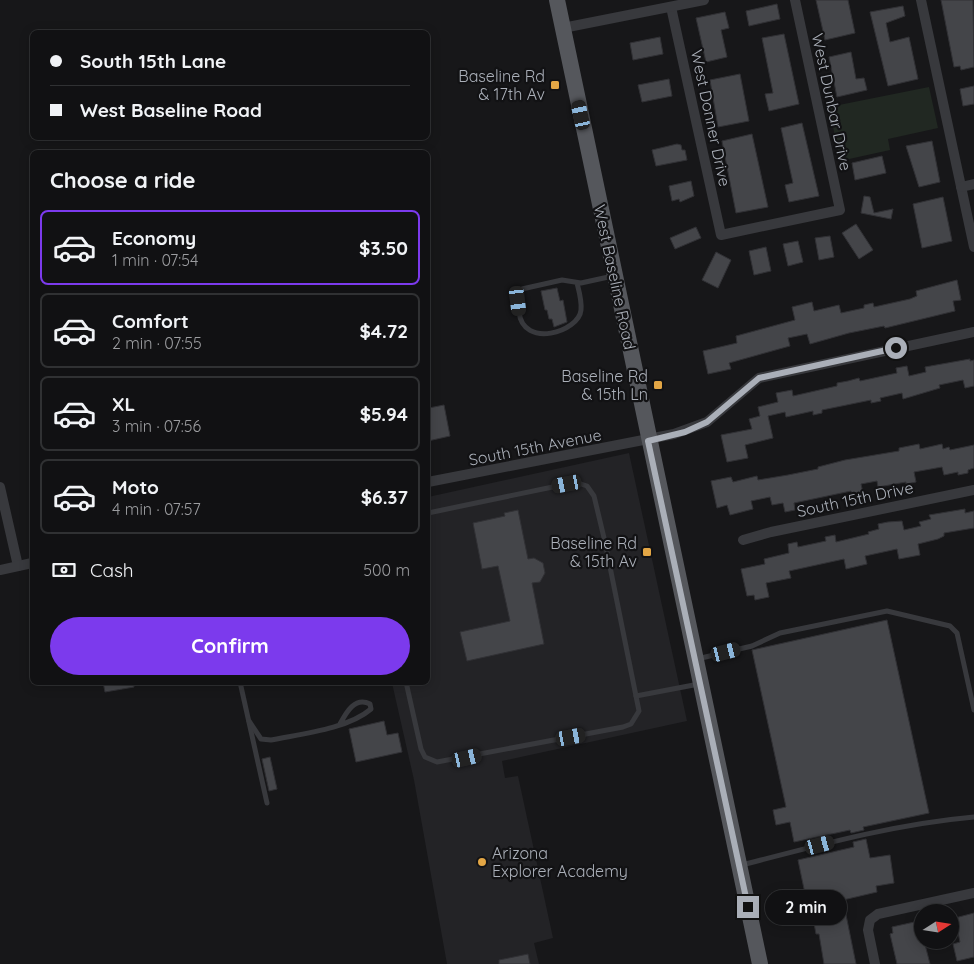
<!DOCTYPE html>
<html lang="en">
<head>
<meta charset="utf-8">
<style>
	body { margin:0; font-family:Quicksand,sans-serif; background:#1e1f21; color:#f1f3f6; height:100vh; display:flex; flex-direction:column; font-size:19px; white-space:nowrap }
	* { box-sizing:border-box; margin:0 }
	p { font-size:16px; color:#9c9da0 }
	.icon { flex:none; width:28px; height:28px; fill:none; stroke:currentColor; stroke-width:2; stroke-linecap:round; stroke-linejoin:round }
	.map { position:relative; flex:1; overflow:hidden }
	.panel { position:absolute; left:30px; top:150px; width:400px; height:535px; display:flex; flex-direction:column; background:#111113; border-radius:8px; box-shadow:0 2px 12px #0003,0 0 0 1px #303133 }
	.panel>* { flex:none }
	.hud { position:absolute; left:30px; top:30px; width:400px; height:110px; border-radius:8px; box-shadow:0 2px 12px #0003,0 0 0 1px #303133; display:grid; align-content:center; height:110px; padding:0 20px; background:#111113 }
	.needle { width:32px; rotate:78deg }
	.fabs { position:absolute; left:914px; top:904px; display:grid; gap:10px }
	.fabs a { display:grid; place-items:center; width:45px; height:45px; border-radius:50%; background:#111113; box-shadow:0 2px 12px #0003,0 0 0 1px #303133; font-size:25px }
	.end { position:absolute; width:22px; height:22px; margin:-11px; border:6px solid #aaafb8; background:#111; box-shadow:0 0 0 2px #111 }
	.from { border-radius:50% }
	.bubble { position:absolute; height:35px; border-radius:18px; background:#111113; box-shadow:0 2px 12px #0003,0 0 0 1px #303133; font-size:16px; font-weight:700; line-height:35px; text-align:center }
	.car { position:absolute; width:15px; height:30px; margin:-15px -8px; border-radius:6px; box-shadow:0 0 4px 1px #0007; background:linear-gradient(#222 24%,#8ab4d8 0 40%,#222 0 76%,#8ab4d8 0 86%,#222 0) }
	.hud b { display:flex; align-items:center; gap:18px; height:48px; font-size:19px }
	.hud b+b { border-top:1px solid #303133 }
	.hud i { width:12px; height:12px; background:#f1f3f6 }
	ul { padding:0; list-style:none }
	li { display:flex; align-items:center; gap:15px; height:75px; margin:0 10px 8px; padding:0 10px; border:2px solid #303133; border-radius:8px }
	li div { flex:1 }
	li b { display:block; font-size:19px }
	li em { font-style:normal; font-weight:700 }
	li.on { border-color:#7c3aed }
	li>.icon { width:45px; height:45px; stroke-width:1.5 }
	h2 { padding:0 20px; font-size:22px; line-height:60px }
	.pay { display:flex; align-items:center; gap:12px; height:55px; padding:0 20px; font-size:19px }
	.pay p { margin-inline-start:auto }
	.primary-button { display:flex; gap:10px; margin-top:auto; padding:10px 20px }
	.primary-button a { flex:1; height:58px; border-radius:30px; background:#7c3aed; color:#fff; font-size:20px; font-weight:700; line-height:58px; text-align:center }
	.map>svg:first-child { display:block }
</style>
</head>
<body>
<div class="map">
<svg width="974" height="964" viewBox="0 0 974 964">
	<rect width="100%" height="100%" fill="#171719"/>
	<path fill="#232326" d="M629,453L687,721L502,761L505,778L518,776L553,938L534,943L539,964H447L414,780L392,683L428,682V497Z"/>
	<path fill="#212822" d="M929,87L938,128L888,139L890,150L840,161L829,107Z"/>
	<g fill="#444549" stroke="#313135">
		<path d="M816,0H848L855,33L825,40Z"/>
		<path d="M941,0H973L974,67L961,70L960,66L954,67Z"/>
		<path d="M777,4L780,19L749,26L746,11Z"/>
		<path d="M903,6L905,16L886,23L890,42L909,37L918,79L888,86L870,12Z"/>
		<path d="M725,12L729,28L721,30L727,57L706,62L696,18Z"/>
		<path d="M784,34L799,104L769,111L765,94L773,93L762,38Z"/>
		<path d="M660,37L663,54L633,60L630,43Z"/>
		<path d="M851,52L856,79L864,78L867,90L837,97L829,57Z"/>
		<path d="M740,74L749,121L718,127L710,80Z"/>
		<path d="M669,79L672,96L642,102L638,85Z"/>
		<path d="M974,86V104L963,106L960,89Z"/>
		<path d="M802,123L819,196L789,202L785,185L793,183L781,128Z"/>
		<path d="M752,134L768,207L736,213L722,141Z"/>
		<path d="M932,141L940,182L919,187L906,146Z"/>
		<path d="M677,144L681,145L682,150H685L687,160L656,166L652,150Z"/>
		<path d="M882,156L886,173L855,180L852,163Z"/>
		<path d="M691,181L694,196L680,202L679,199L672,201L669,186Z"/>
		<path d="M864,196L870,197L874,213L893,209L891,219L861,213Z"/>
		<path d="M943,197L952,241L922,248L913,204Z"/>
		<path d="M856,224L873,250L859,259L842,233Z"/>
		<path d="M696,227L701,238L675,249L670,238Z"/>
		<path d="M830,236L834,257L819,260L815,238Z"/>
		<path d="M798,241L803,262L788,266L783,244Z"/>
		<path d="M766,247L771,271L754,275L749,251Z"/>
		<path d="M716,252L731,260L718,288L702,280Z"/>
		<path d="M957,280L961,300L953,301L955,311L885,328L884,326L849,333L810,344L807,334L788,338L790,346L729,363L731,369L708,374L703,351L737,343L736,336L795,320L792,307L812,302L814,311L839,305L841,313L864,308V305L873,303L874,307L910,299L917,296L916,291Z"/>
		<path d="M557,288L560,301L563,300L567,322L554,327L552,319H549L547,310H545L541,291Z"/>
		<path d="M970,359V361L974,360V386L965,388L963,380L939,385L940,388L903,399L902,393L880,398L881,401L871,403V400L822,410V413L813,415V411L786,417L785,412L768,416L773,438L745,445L748,458L727,462L721,435L752,429L749,419L760,416L758,407L778,402L776,393L792,390L793,396L837,386V383L848,381L859,378L860,381L897,373L896,368L907,366L909,376L926,372L925,367Z"/>
		<path d="M444,405L450,436L428,441L429,408Z"/>
		<path d="M919,444L920,449L942,444L943,449L949,447L950,450L974,445V468L968,470V473L958,475V472L944,475L942,467L914,472L916,482L906,484V482L878,487L877,481L861,484L863,493L852,495L851,491L794,503L795,510L785,512L783,503L772,505L770,497L751,501L753,509L730,515L727,505L717,508L711,481L731,477L733,482L757,476L758,480L788,475L818,469V467L845,460L899,451V448Z"/>
		<path d="M965,509V513L974,511V528L944,533V536L938,539L918,544L920,555L899,559L897,549L865,556L867,564L846,569L844,559L789,571L791,578L766,583L769,597L755,600L754,595L747,596L741,569L765,564L764,559L789,553L788,544L797,542L798,547L826,541L825,537L835,535L836,542L869,534L868,532L879,529L878,524L888,522L902,521L904,530L921,526L919,522L931,519L929,515Z"/>
		<path d="M518,510L528,559L534,558L543,563L545,573L540,582L532,583L544,644L467,661L460,632L510,621L498,566L482,569L473,523L505,516L504,513Z"/>
		<path d="M887,620L929,813L863,827L864,830L851,833L850,830L794,842L790,822L776,825L773,810L786,807L752,650Z"/>
		<path d="M103,682H133L134,687L105,692Z"/>
		<path d="M384,721L387,735L398,733L402,752L356,762L349,729Z"/>
		<path d="M270,757L277,789L269,791L262,759Z"/>
		<path d="M866,839L870,858L890,855L894,883L876,886L877,892L843,900L856,964H824L819,934H816L811,907L808,908L798,860L854,847L853,842Z"/>
		<path d="M974,913V957L957,961L953,944L960,942L955,918Z"/>
		<path d="M919,921L930,964H897L890,934L893,933L892,927Z"/>
		<path d="M528,954L530,964H499V960Z"/>
	</g>
	<g fill="none" stroke-linecap="round" stroke-linejoin="round">
		<g stroke="#38393d" stroke-width="5">
			<path d="M577,283C579,291 582,301 581,310C579,332 523,349 519,312C518,303 518,297 522,289L562,280L581,283L613,276"/>
			<path d="M697,659L752,646L780,633L887,611L950,626L957,633L974,710"/>
			<path d="M240,682L267,803"/>
			<path d="M406,682L421,749L425,757L437,762L623,727L631,724L639,711L605,542L594,496L587,486L578,483L567,484L428,513"/>
			<path d="M636,696L699,684"/>
			<path d="M249,721L261,739L271,740C300,734 348,729 371,709L370,704C355,696 346,713 340,724"/>
			<path d="M742,865C819,845 895,824 974,817"/>
		</g>
		<g stroke="#38393d" stroke-width="10">
			<path d="M921,0L974,247"/>
			<path d="M671,7L721,235L840,210L795,0"/>
			<path d="M563,28L704,0"/>
			<path d="M961,187L974,184"/>
			<path d="M428,482L674,434L707,422L759,378L974,332"/>
			<path d="M0,487L18,566"/>
			<path d="M743,540L771,532L974,490"/>
			<path d="M0,570L32,563"/>
			<path d="M875,964L868,930L870,920L878,914L974,893"/>
		</g>
		<path stroke="#55575c" stroke-width="16" d="M557,0L760,964"/>
	</g>
	<g fill="none" stroke-linecap="round" stroke-linejoin="round">
		<path stroke="#aaafb8" stroke-width="6" d="M748,907L648,441L685,432L707,422L759,378L896,348"/>
	</g>
	<g fill="#e3a645" stroke="#121214" stroke-width="2">
		<rect x="550" y="80" width="10" height="10" rx="2.5"/>
		<rect x="653" y="380" width="10" height="10" rx="2.5"/>
		<rect x="642" y="547" width="10" height="10" rx="2.5"/>
		<circle cx="482" cy="862" r="5"/>
	</g>
	<g text-anchor="middle" dominant-baseline="central" stroke-width="4.5" stroke-linejoin="round" paint-order="stroke">
		<g font-size="16" fill="#aaafb8" stroke="#121214" text-anchor="end">
			<text x="545" y="76">Baseline Rd<tspan x="545" dy="18">&amp; 17th Av</tspan></text>
			<text x="648" y="376">Baseline Rd<tspan x="648" dy="18">&amp; 15th Ln</tspan></text>
			<text x="637" y="543">Baseline Rd<tspan x="637" dy="18">&amp; 15th Av</tspan></text>
			<text x="492" y="853" text-anchor="start">Arizona<tspan x="492" dy="18">Explorer Academy</tspan></text>
		</g>
		<g font-size="16" fill="#aaafb8" stroke="#121214">
			<text transform="translate(832 102) rotate(78)">West Dunbar Drive</text>
			<text transform="translate(711 118) rotate(78)">West Donner Drive</text>
			<text transform="translate(615 277) rotate(78)">West Baseline Road</text>
			<text transform="translate(535 447) rotate(-11)">South 15th Avenue</text>
			<text transform="translate(855 499) rotate(-12)">South 15th Drive</text>
		</g>
	</g>
</svg>
<div class="fabs">
<a><svg class="needle" viewBox="-14 -14 28 28"><path d="M0-13l5 13h-10z" fill="#e53935"/><path d="M0 13l5-13h-10z" fill="#9c9da0"/></svg></a>
</div>
<i class="end from" style="left:896px;top:348px"></i>
<i class="end" style="left:748px;top:907px"></i>
<div class="bubble" style="left:765px;top:890px;width:82px">2 min</div>
<i class="car" style="left:581px;top:115px;rotate:348deg"></i>
<i class="car" style="left:518px;top:301px;rotate:173deg"></i>
<i class="car" style="left:567px;top:484px;rotate:259deg"></i>
<i class="car" style="left:726px;top:652px;rotate:76deg"></i>
<i class="car" style="left:571px;top:737px;rotate:80deg"></i>
<i class="car" style="left:467px;top:758px;rotate:77deg"></i>
<i class="car" style="left:820px;top:845px;rotate:75deg"></i>
<div class="hud">
<b><i class="from"></i>South 15th Lane</b>
<b><i></i>West Baseline Road</b>
</div>
<section class="panel">
<h2>Choose a ride</h2>
<ul>
<li class="on"><svg class="icon" aria-label="car" viewBox="0 0 24 24"><path d="M5 17H2v-5l4-1 3-4h7l3 4 3 1v5h-3M9 17h6M6 11h13"/><circle cx="7" cy="17" r="2"/><circle cx="17" cy="17" r="2"/></svg><div><b>Economy</b><p>1 min · 07:54</p></div><em>$3.50</em></li>
<li><svg class="icon" aria-label="car" viewBox="0 0 24 24"><path d="M5 17H2v-5l4-1 3-4h7l3 4 3 1v5h-3M9 17h6M6 11h13"/><circle cx="7" cy="17" r="2"/><circle cx="17" cy="17" r="2"/></svg><div><b>Comfort</b><p>2 min · 07:55</p></div><em>$4.72</em></li>
<li><svg class="icon" aria-label="car" viewBox="0 0 24 24"><path d="M5 17H2v-5l4-1 3-4h7l3 4 3 1v5h-3M9 17h6M6 11h13"/><circle cx="7" cy="17" r="2"/><circle cx="17" cy="17" r="2"/></svg><div><b>XL</b><p>3 min · 07:56</p></div><em>$5.94</em></li>
<li><svg class="icon" aria-label="car" viewBox="0 0 24 24"><path d="M5 17H2v-5l4-1 3-4h7l3 4 3 1v5h-3M9 17h6M6 11h13"/><circle cx="7" cy="17" r="2"/><circle cx="17" cy="17" r="2"/></svg><div><b>Moto</b><p>4 min · 07:57</p></div><em>$6.37</em></li>
</ul>
<div class="pay"><svg class="icon" aria-label="cash" viewBox="0 0 24 24"><path d="M3 7h18v10H3z"/><circle cx="12" cy="12" r="2"/></svg>Cash<p>500 m</p></div>
<div class="primary-button"><a>Confirm</a></div>
</section>
</div>
</body>
</html>
